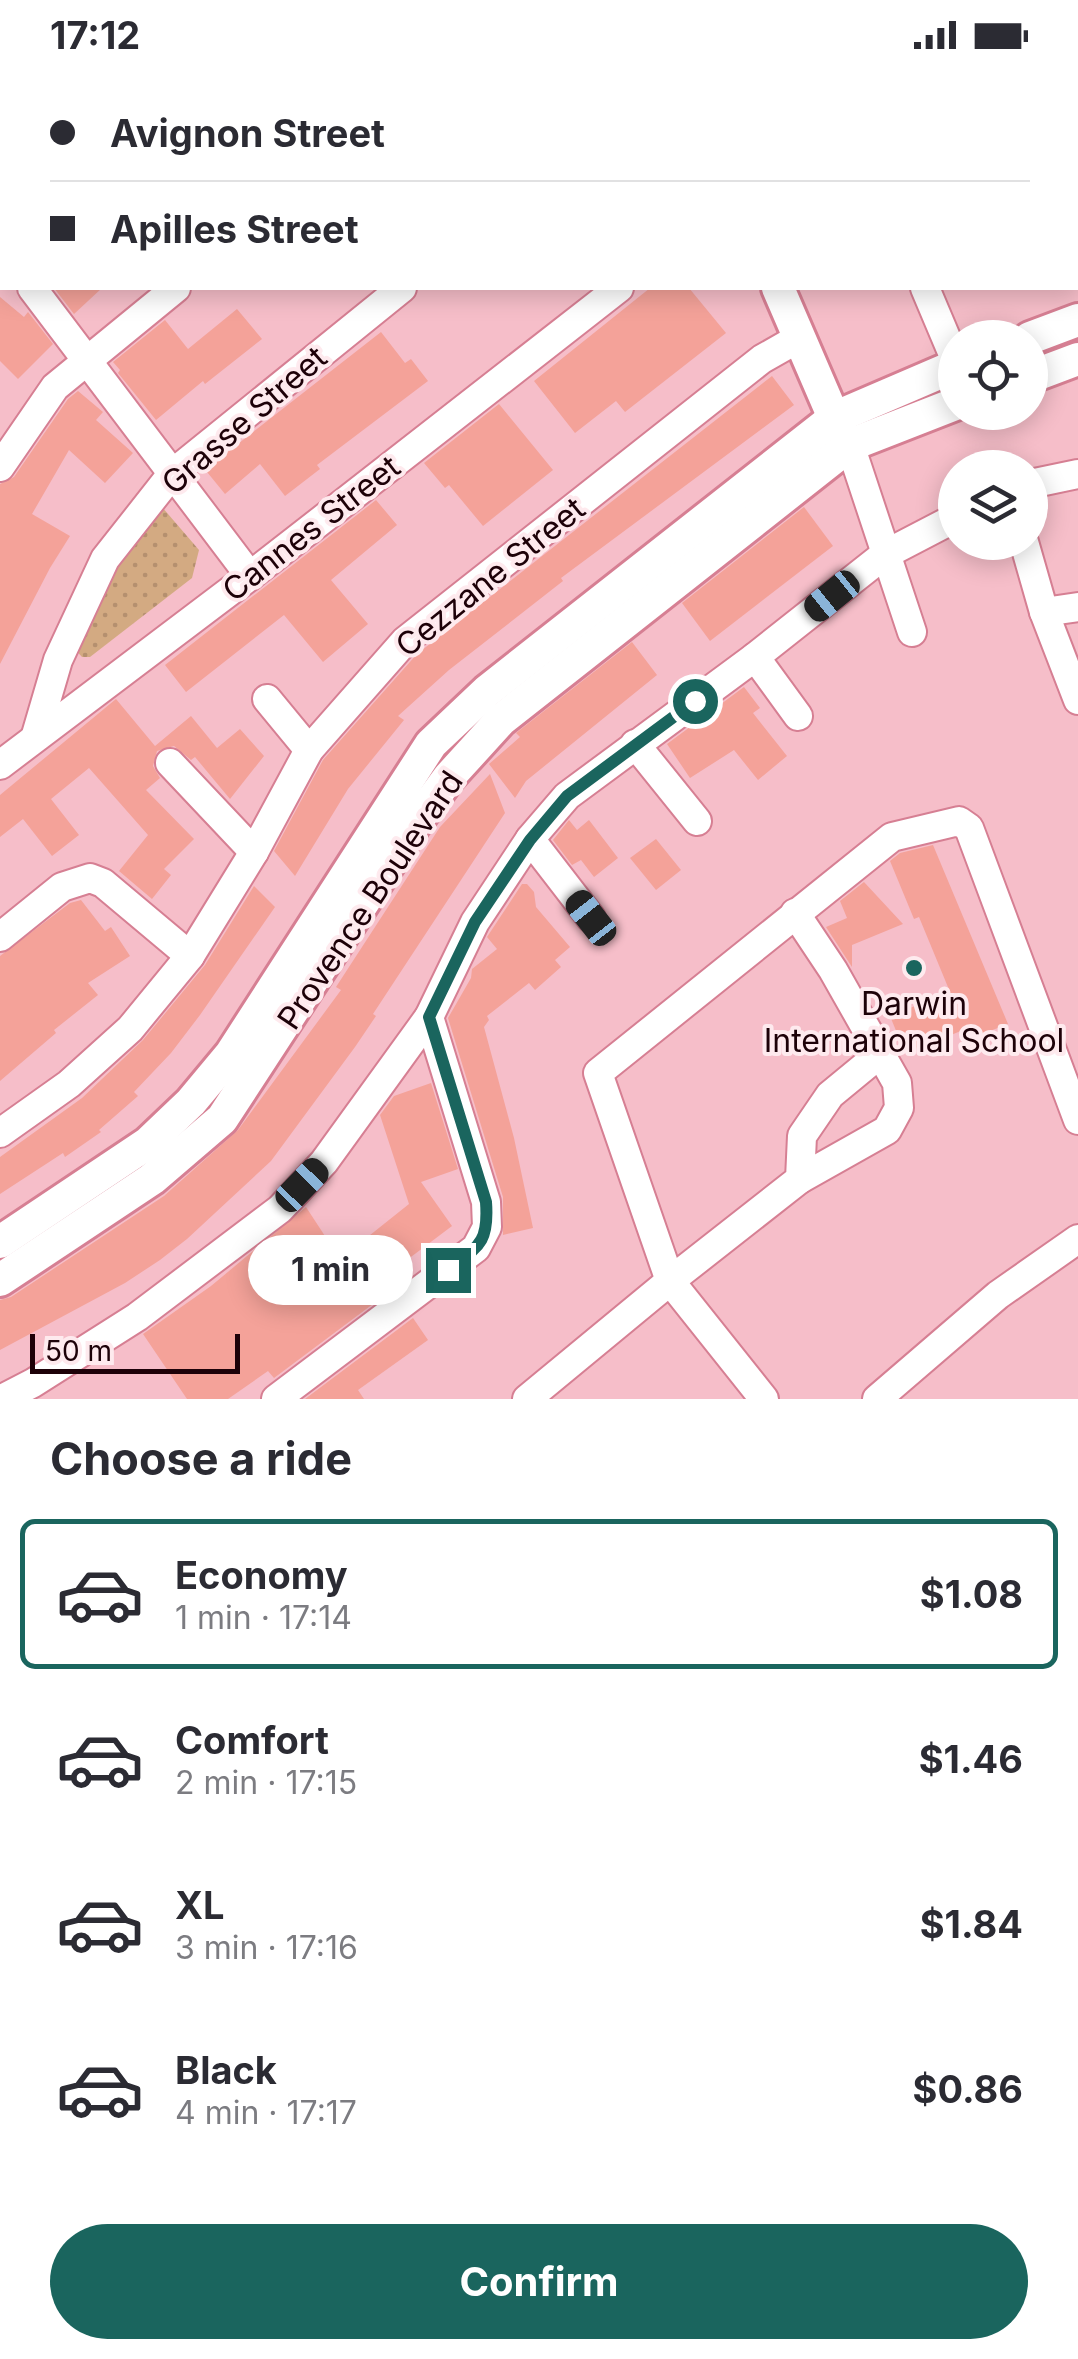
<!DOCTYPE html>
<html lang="en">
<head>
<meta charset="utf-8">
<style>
	body { margin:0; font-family:Inter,sans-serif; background:#f7f7f7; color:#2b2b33; height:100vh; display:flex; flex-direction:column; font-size:38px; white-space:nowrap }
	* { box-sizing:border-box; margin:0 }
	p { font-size:32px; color:#7c7c81 }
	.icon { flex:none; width:55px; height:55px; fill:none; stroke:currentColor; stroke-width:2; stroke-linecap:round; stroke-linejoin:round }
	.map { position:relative; height:1329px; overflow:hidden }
	.drawer { display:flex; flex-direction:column; background:#fff; flex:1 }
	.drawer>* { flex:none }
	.banner { position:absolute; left:0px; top:0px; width:1080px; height:220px; box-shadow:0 5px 25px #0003; display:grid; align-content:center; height:220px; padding:0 50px; background:#fff }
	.fabs { position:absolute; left:938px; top:250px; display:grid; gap:20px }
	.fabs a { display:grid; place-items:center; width:110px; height:110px; border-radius:50%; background:#fff; box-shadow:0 5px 25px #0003; font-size:50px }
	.scale { position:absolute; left:30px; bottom:25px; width:210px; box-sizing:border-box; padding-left:10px; border:5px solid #1d0108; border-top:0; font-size:28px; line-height:35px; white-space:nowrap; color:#1d0108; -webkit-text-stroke:8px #feeaee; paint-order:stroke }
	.end { position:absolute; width:45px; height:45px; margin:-22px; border:12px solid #1a655e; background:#fff; box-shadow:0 0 0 5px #fff }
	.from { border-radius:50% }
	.bubble { position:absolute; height:70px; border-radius:35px; background:#fff; box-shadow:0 5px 25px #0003; font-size:32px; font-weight:700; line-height:70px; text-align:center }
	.car { position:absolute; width:30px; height:60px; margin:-30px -15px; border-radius:12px; box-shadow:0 0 8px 2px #0007; background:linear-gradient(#222 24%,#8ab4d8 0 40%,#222 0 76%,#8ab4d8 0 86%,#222 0) }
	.banner b { display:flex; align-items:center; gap:35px; height:95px; font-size:38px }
	.banner b+b { border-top:2px solid #e1e1e2 }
	.banner i { width:25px; height:25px; background:#2b2b33 }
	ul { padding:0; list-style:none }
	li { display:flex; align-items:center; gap:30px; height:150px; margin:0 20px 15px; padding:0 30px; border:5px solid transparent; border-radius:15px }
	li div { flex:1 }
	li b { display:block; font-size:38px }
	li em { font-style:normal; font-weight:700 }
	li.on { border-color:#1a655e }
	li>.icon { width:90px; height:90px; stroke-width:1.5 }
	h2 { padding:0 50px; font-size:45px; line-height:120px }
	.button { display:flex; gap:20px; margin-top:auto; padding:20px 50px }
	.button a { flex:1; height:115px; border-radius:60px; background:#1a655e; color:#fff; font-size:40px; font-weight:700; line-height:115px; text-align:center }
	.status { display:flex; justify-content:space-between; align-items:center; height:70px; padding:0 50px; background:#fff; direction:ltr }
	.status svg { height:28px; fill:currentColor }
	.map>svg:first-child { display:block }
</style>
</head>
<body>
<div class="status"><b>17:12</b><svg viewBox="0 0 49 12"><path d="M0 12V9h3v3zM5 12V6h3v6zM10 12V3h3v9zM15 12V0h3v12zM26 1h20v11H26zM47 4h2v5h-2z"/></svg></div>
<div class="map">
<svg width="1078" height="1329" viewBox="0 0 1078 1329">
	<defs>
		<pattern id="grass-dots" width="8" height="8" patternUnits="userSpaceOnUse" patternTransform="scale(2.5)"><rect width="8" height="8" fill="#d3aa82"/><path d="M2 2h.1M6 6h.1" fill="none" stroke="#b5906f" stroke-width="1.8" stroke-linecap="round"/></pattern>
	</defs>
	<rect width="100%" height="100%" fill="#f6bec9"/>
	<path fill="url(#grass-dots)" d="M162,437L199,480L192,508L90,587H82L72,576L85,534Z"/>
	<g fill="#f4a299">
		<path d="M54,218H102L74,244Z"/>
		<path d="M650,218H689L726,263L625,342L616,331L575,363L534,311Z"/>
		<path d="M0,227L24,247L28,242L53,274L18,309L0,291Z"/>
		<path d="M237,239L262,269L205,314L203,311L156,350L118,303L120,300L113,292L165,250L188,279Z"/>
		<path d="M381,262L405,293L411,289L428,311L317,395L320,399L285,426L260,394L225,424L207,402L211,395Z"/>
		<path d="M772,306L794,335L561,508L563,511L449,600L398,646L404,650L348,719L295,806L274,781L323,690L417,584Z"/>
		<path d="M78,321L103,342L96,350L133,383L105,413L69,380L32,444L70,466L50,498L0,594V414L14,407L68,329Z"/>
		<path d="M499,334L553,400L483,456L449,415L445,418L424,393Z"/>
		<path d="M376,430L397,455L331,510L368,554L323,592L284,545L186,622L165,595Z"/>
		<path d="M804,437L833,476L710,571L682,533Z"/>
		<path d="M632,572L657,605L526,711L515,728L489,694L520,667L516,663Z"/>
		<path d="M744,617L760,638L753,643L787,686L758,710L734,680L690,708L667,674Z"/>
		<path d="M116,629L155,676L191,646L217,678L240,659L264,686L230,729L195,687L191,690L174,676L157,681L153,696L160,708L146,720L194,769L164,799L171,805L152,829L119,801L148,765L89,698L51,729L79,765L52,786L23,749L0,767V725Z"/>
		<path d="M490,704L505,743L373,944L376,946L355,977L271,1091L187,1169L160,1190L125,1213L0,1280V1230L11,1227L164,1126L238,1060L341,920L336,917L440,757Z"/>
		<path d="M569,750L577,760L589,750L618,788L594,807L581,790L572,795L553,770Z"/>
		<path d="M656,769L681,800L656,820L630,788Z"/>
		<path d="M933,775L1008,954L972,968L968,958L917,979L910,963L899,968L890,946L950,922L919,847L914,849L890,791L900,783Z"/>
		<path d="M864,812L903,854L852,875V897L826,857L847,848L840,831Z"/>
		<path d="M522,814H527L534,822L536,837L570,877L555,890L561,897L535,920L529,913L487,946L489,950L484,957L514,1068L533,1158L503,1165V1127L448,948L471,908L472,899L497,879L487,867Z"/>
		<path d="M254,816L275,837L200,945L171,983L134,1022L138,1026L99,1060L101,1062L65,1087L63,1083L0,1124V1087L82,1028L143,970L205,895Z"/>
		<path d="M81,830L105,861L111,857L130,886L88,913L98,925L54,960L56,963L0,1011V886L70,833Z"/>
		<path d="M431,1013L458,1099L421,1112L452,1156L387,1205L393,1219L274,1308L268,1301L228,1329H187L143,1264L211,1216L306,1137L340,1189L409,1134L380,1045L394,1026Z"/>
		<path d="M413,1248L428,1270L358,1320L364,1329H305Z"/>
	</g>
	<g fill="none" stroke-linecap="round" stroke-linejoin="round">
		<g stroke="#d67f93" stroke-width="32">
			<g id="minor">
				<path d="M101,0L103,2"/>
				<path d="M836,0L837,2"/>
				<path d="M972,0L973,2"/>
				<path d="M58,2L62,0"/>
				<path d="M224,2L227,0"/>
				<path d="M442,2L445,0"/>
				<path d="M1038,2L1044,0"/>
				<path d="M0,175L2,179"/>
				<path d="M32,218L250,506"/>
				<path d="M925,218L955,289"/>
				<path d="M842,361L850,375L912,562"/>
				<path d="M0,397L55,317L176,218"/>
				<path d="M1030,414L1078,404"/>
				<path d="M1024,472L1044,542L1078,630"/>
				<path d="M1044,542L1078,537"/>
				<path d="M755,587L798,646"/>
				<path d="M267,629L309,680"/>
				<path d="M36,665L58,590L105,489L172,404L402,218"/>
				<path d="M635,674L697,751"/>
				<path d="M170,693L254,782"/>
				<path d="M0,695L250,506L619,218"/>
				<path d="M530,769L591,848"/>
				<path d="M795,843L833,900L897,1013L899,1038L887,1060L800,1109"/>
				<path d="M0,867L62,817L90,808L103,813L190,886"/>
				<path d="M0,1063L69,1014L130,959L190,886L254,782L309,680L405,571L762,289L799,268"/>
				<path d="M2,1329L33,1313L137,1247L280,1139L324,1092L429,947L475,852L530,769L567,726L755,587L884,485L955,448"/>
				<path d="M276,1329L476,1178L487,1157L486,1132L429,947"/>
				<path d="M527,1329L670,1211L800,1109L802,1066L830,1025L881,983"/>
				<path d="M764,1329L670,1211L598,1003L892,767L959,751L969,758L1078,1050"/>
				<path d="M877,1329L998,1225L1078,1169"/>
			</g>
		</g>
		<g stroke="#d67f93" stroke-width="38">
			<g id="tertiary">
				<path d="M680,0L681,2"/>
				<path d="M778,218L834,348"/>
				<path d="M1030,268L1078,250"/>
				<path d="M1030,307L1078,289"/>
				<path d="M0,1172L148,1073L191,1032L231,984L431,674L487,621L834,348L955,296"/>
				<path d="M0,1210L152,1109L222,1049L413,756L449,707L501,650L850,375L955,334"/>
			</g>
		</g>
		<use href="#minor" stroke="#fff" stroke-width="28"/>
		<use href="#tertiary" stroke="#fff" stroke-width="32"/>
	</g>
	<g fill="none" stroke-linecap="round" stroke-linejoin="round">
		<path stroke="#1a655e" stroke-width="12" d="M448,1200C479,1176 489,1173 486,1132L429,947L475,852L530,770L567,726L695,631"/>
	</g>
	<circle fill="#1a655e" stroke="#feeaee" stroke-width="4" cx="914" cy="898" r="10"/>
	<g text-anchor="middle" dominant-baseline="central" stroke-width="8" stroke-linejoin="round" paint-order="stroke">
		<g font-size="32" fill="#1d0108" stroke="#feeaee">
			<text transform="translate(244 350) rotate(-41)">Grasse Street</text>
			<text transform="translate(311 458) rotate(-38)">Cannes Street</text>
			<text transform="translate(490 507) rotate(-39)">Cezzane Street</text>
			<text transform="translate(370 830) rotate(-56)">Provence Boulevard</text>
		</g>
		<g font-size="32" fill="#1d0108" stroke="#feeaee">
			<text x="914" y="933">Darwin<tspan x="914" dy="37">International School</tspan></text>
		</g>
	</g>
</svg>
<div class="fabs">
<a><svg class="icon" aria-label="locate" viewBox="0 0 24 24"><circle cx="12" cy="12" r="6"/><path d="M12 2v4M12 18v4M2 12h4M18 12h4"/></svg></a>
<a><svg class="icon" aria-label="layers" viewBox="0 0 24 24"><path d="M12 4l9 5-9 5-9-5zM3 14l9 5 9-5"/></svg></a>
</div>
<div class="scale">50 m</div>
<i class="end from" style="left:695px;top:631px"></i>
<i class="end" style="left:448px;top:1200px"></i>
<div class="bubble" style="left:248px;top:1165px;width:165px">1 min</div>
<i class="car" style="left:832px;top:526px;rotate:231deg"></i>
<i class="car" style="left:591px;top:848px;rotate:322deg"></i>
<i class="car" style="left:302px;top:1115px;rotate:44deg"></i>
<div class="banner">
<b><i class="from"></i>Avignon Street</b>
<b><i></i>Apilles Street</b>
</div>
</div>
<section class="drawer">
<h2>Choose a ride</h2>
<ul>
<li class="on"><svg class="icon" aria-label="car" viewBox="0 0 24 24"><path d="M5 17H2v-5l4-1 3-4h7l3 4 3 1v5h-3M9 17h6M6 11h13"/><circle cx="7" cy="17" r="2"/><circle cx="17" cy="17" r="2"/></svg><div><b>Economy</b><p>1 min · 17:14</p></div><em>$1.08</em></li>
<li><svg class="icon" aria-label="car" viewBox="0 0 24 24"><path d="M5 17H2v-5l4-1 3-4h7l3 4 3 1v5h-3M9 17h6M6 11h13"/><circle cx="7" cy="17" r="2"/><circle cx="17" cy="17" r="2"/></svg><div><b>Comfort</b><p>2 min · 17:15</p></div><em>$1.46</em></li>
<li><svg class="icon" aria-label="car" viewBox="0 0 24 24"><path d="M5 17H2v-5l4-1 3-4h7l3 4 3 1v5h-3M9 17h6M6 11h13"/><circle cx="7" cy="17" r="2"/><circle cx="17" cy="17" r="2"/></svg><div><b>XL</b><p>3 min · 17:16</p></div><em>$1.84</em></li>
<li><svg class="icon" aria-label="car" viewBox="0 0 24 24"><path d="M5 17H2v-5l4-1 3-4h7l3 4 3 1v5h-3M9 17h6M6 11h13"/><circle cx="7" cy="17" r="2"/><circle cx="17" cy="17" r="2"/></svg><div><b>Black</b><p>4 min · 17:17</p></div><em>$0.86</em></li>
</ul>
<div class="button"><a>Confirm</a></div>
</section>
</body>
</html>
